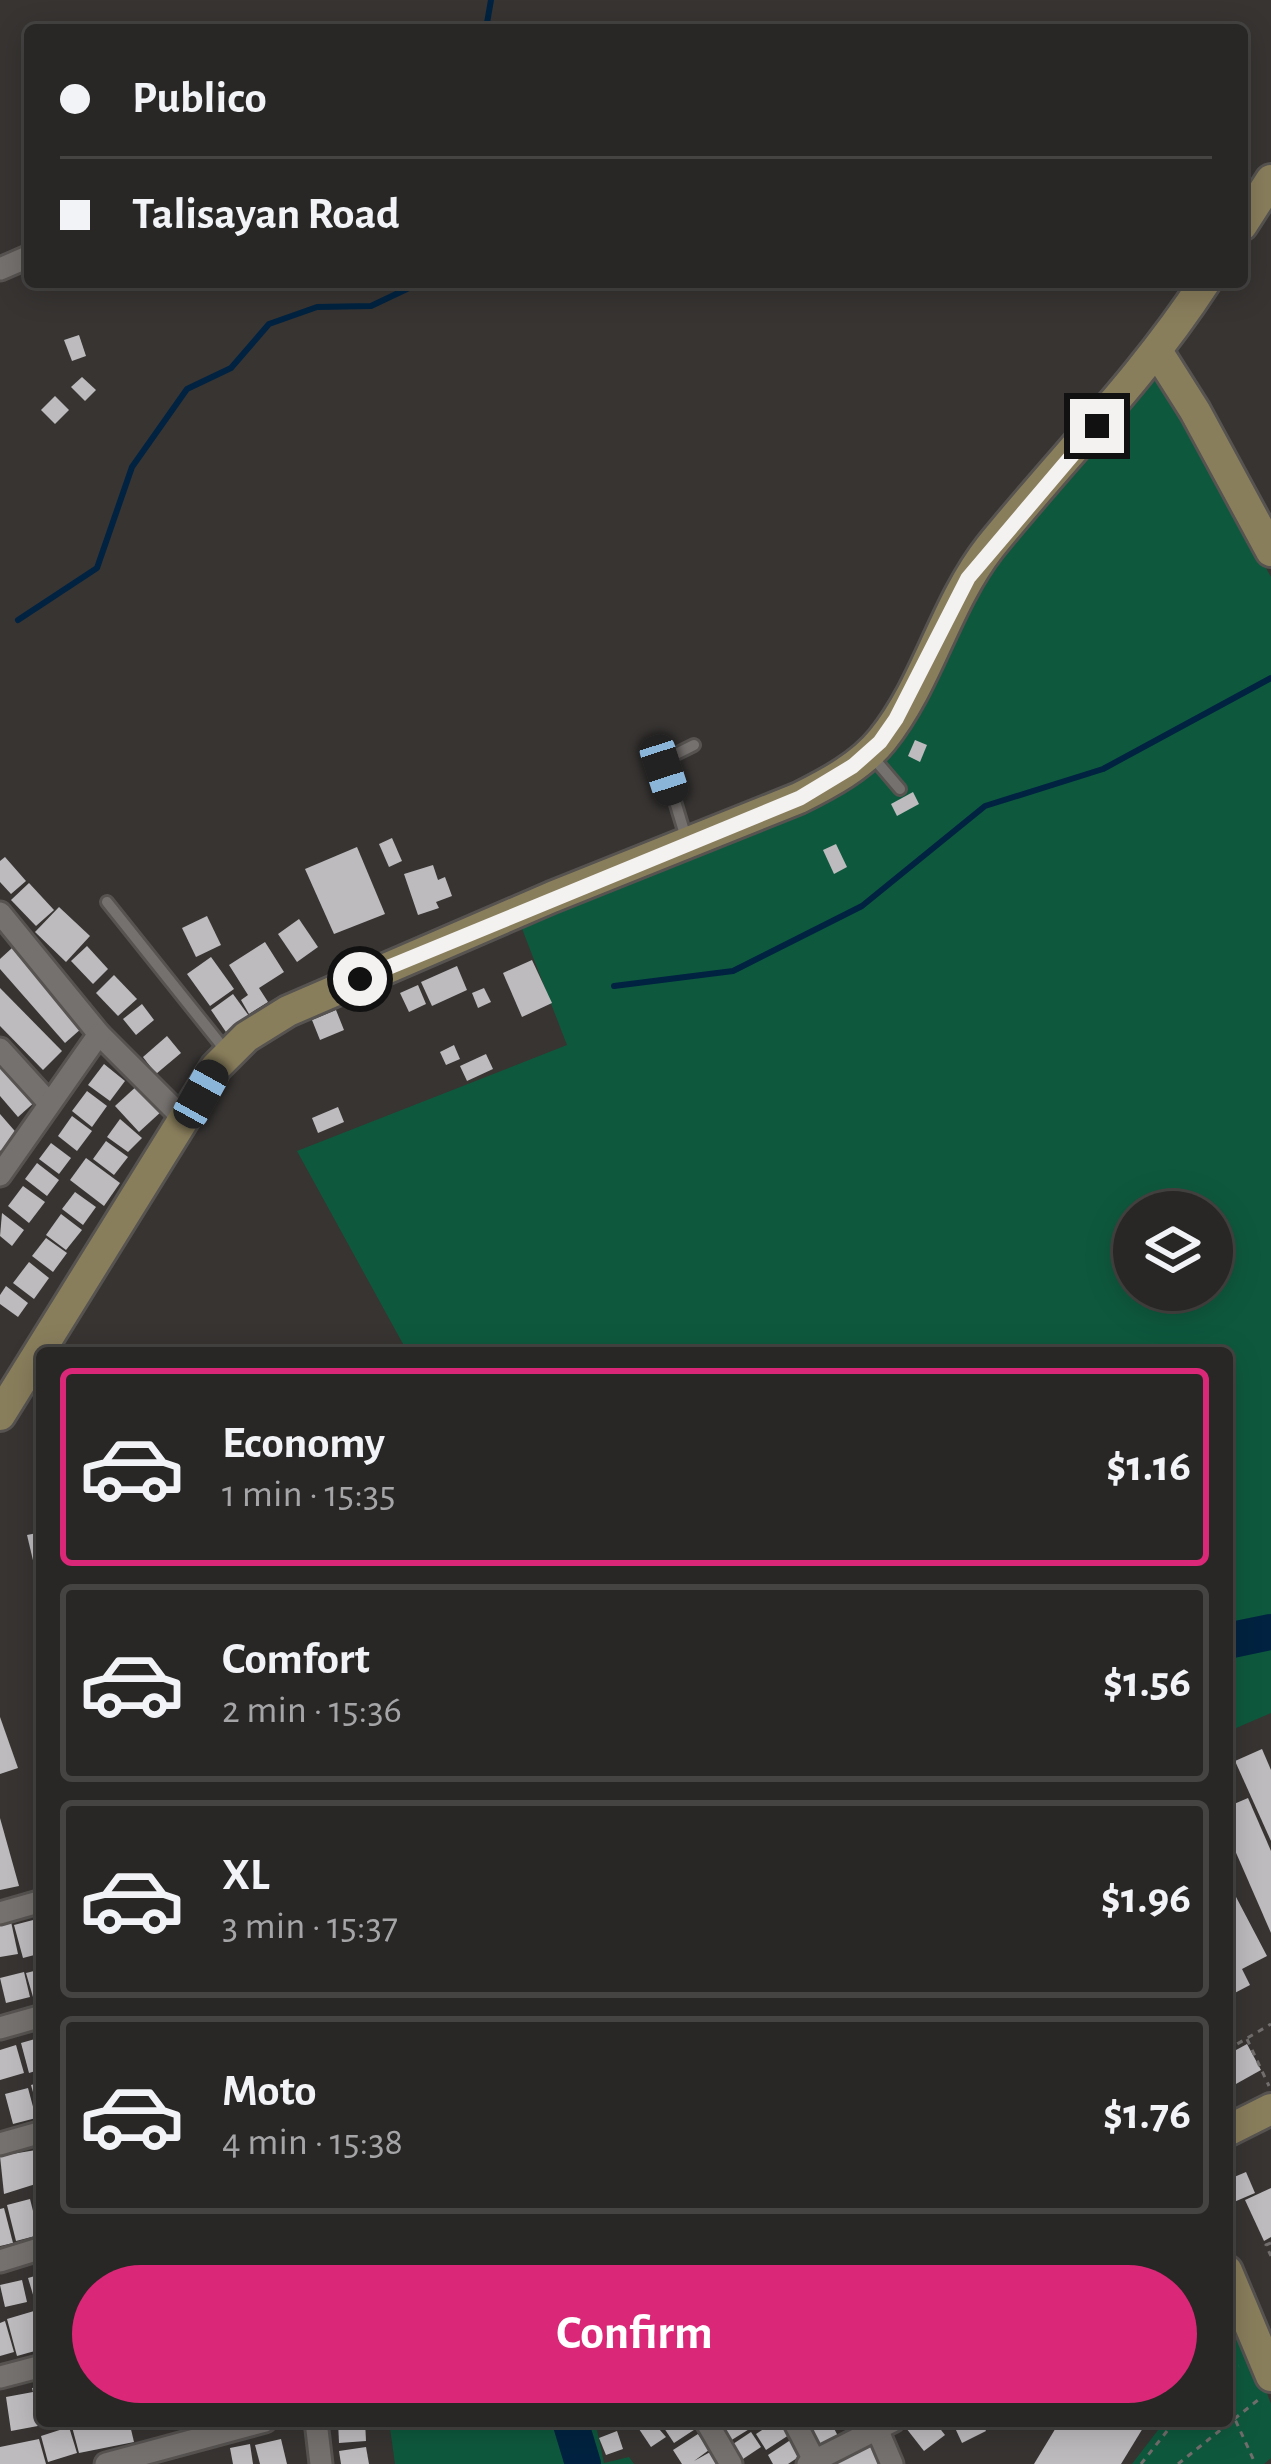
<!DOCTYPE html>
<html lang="en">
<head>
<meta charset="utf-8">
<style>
	body { margin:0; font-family:"Alegreya Sans",sans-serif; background:#353332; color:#f1f3f6; height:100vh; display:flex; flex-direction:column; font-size:45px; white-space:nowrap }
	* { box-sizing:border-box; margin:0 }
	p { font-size:39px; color:#a5a5a7 }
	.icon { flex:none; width:66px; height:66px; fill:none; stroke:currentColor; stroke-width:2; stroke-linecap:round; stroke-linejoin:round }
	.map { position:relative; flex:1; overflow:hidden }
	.drawer { position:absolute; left:36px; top:1347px; width:1197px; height:1080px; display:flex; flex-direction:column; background:#292726; border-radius:12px; box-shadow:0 6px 30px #0003,0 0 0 3px #454443 }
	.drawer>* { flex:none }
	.top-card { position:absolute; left:24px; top:24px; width:1224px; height:264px; border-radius:12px; box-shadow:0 6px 30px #0003,0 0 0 3px #454443; display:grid; align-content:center; height:264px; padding:0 36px; background:#292726 }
	.controls { position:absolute; left:1113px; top:1191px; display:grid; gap:24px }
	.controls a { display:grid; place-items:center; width:120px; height:120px; border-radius:50%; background:#292726; box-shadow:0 6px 30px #0003,0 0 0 3px #454443; font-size:60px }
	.end { position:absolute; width:54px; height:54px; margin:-27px; border:15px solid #f4f2f1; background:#111; box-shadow:0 0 0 6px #111 }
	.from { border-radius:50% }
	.car { position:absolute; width:36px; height:72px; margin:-36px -18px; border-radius:15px; box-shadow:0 0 9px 3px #0007; background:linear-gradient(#222 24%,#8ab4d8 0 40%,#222 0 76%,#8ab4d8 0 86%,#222 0) }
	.top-card b { display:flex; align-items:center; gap:42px; height:114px; font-size:45px }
	.top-card b+b { border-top:3px solid #454443 }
	.top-card i { width:30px; height:30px; background:#f1f3f6 }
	ul { padding:21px 0 0; list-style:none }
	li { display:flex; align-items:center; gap:36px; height:198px; margin:0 24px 18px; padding:0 12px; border:6px solid #454443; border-radius:12px }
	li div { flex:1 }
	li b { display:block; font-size:45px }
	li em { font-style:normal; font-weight:700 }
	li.on { border-color:#db2777 }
	li>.icon { width:108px; height:108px; stroke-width:1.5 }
	.button { display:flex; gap:24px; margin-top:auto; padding:24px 36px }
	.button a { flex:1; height:138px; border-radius:72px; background:#db2777; color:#fff; font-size:48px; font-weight:700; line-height:138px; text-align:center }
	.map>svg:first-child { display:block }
</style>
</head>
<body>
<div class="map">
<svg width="1271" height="2464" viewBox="0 0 1271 2464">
	<rect width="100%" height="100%" fill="#373432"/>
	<g fill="#0e593e" fill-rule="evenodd">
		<path d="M1157,372L1271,577V1626L1227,1635V1353H408L297,1151L567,1045L521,926L839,784L994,556ZM1134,1212H1212V1290H1134Z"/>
		<path d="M1271,1640V1713L1227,1732V1649Z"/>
		<path d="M1244,2332L1271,2404V2458L1264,2464H1132L1165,2421H1227V2342Z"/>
		<path d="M389,2421H595L604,2463L629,2457L634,2464H395Z"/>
	</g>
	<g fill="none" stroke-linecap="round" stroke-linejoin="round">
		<g stroke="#012341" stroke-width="6">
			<path d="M491,30L487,23L491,0"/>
			<path d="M18,620L97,568L132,467L187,389L231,368L269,324L317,307L371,306L411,287L413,282"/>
			<path d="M614,986L733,971L862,906L985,806L1103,769L1271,678"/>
		</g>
		<g stroke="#012341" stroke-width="36">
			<path d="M1227,1641L1271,1632"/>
			<path d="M570,2421L583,2464"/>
		</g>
	</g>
	<g fill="#bebbbf">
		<path d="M79,335L86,356L72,361L64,340Z"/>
		<path d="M82,377L96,390L85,401L71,387Z"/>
		<path d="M55,396L69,410L55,424L41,410Z"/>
		<path d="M915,740L927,745L920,762L908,756Z"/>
		<path d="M913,792L919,804L897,816L891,804Z"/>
		<path d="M392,838L402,861L389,867L379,844Z"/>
		<path d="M836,844L847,867L834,874L823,850Z"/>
		<path d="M357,847L385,914L334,934L305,869Z"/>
		<path d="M5,857L26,881L11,894L0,882V861Z"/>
		<path d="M433,865L438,880L445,877L452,896L436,902L439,908L418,915L404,874Z"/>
		<path d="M29,883L54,910L36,926L11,900Z"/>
		<path d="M59,907L90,936L66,962L35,932Z"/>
		<path d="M207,916L221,945L196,957L182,928Z"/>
		<path d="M299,919L318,947L297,962L278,934Z"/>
		<path d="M265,942L284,972L259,988L268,1002L249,1014L241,1000L248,995L229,965Z"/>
		<path d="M87,946L108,969L93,984L71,961Z"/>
		<path d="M12,948L82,1028L65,1043L0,969V959Z"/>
		<path d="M211,957L234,989L210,1006L187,974Z"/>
		<path d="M532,960L552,1003L522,1017L503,973Z"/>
		<path d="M457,966L467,990L432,1006L421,982Z"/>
		<path d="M114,975L137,999L118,1016L96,993Z"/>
		<path d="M418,985L426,1004L409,1012L400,993Z"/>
		<path d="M0,988L62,1051L43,1070L0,1026Z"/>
		<path d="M484,988L491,1002L478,1008L472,993Z"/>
		<path d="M233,994L249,1016L226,1032L211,1010Z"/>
		<path d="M142,1004L154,1020L136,1035L123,1019Z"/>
		<path d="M336,1010L344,1030L320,1040L312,1020Z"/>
		<path d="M167,1036L181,1053L156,1074L143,1057Z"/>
		<path d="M454,1045L460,1059L446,1065L440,1052Z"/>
		<path d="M486,1054L493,1069L467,1081L460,1066Z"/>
		<path d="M0,1059L37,1100L18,1117L0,1096Z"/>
		<path d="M104,1064L125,1081L110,1101L88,1085Z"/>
		<path d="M139,1084L163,1110L139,1132L115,1106Z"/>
		<path d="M87,1091L107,1106L92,1127L72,1111Z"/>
		<path d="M338,1107L344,1122L318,1133L312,1118Z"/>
		<path d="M0,1114L20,1137L2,1153L0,1150Z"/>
		<path d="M72,1116L92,1131L77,1151L58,1136Z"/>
		<path d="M120,1119L142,1138L128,1152L107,1137Z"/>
		<path d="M106,1141L128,1157L114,1175L93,1159Z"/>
		<path d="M51,1143L71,1158L59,1174L39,1159Z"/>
		<path d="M86,1158L120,1183L104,1206L70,1180Z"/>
		<path d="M37,1163L59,1180L47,1196L25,1179Z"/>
		<path d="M23,1186L45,1202L29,1223L8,1206Z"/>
		<path d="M75,1192L96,1207L83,1225L62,1209Z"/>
		<path d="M2,1213L24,1230L12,1246L0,1236Z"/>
		<path d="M61,1214L82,1230L66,1250L46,1235Z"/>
		<path d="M46,1238L67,1253L53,1272L32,1256Z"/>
		<path d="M29,1262L49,1278L34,1299L13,1283Z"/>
		<path d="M6,1286L28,1303L18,1317L0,1304V1295Z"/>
		<path d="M42,1532V1590H40L27,1535Z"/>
		<path d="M0,1717L18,1768L0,1774Z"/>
		<path d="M1262,1749L1271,1770V1841L1235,1761Z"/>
		<path d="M1248,1798L1271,1851V1933L1227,1832V1807Z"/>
		<path d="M0,1818L19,1886L0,1890Z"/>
		<path d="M1235,1895L1267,1956L1242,1969L1250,1985L1227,1997V1899Z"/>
		<path d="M10,1917L18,1954L0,1957V1920Z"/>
		<path d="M37,1919L42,1953L23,1958L14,1925Z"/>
		<path d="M42,1969V1995L33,1997L26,1973Z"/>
		<path d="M24,1972L30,1997L6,2003L0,1978Z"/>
		<path d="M42,2037V2069L29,2073L21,2043Z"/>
		<path d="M1247,2044L1261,2070L1227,2089V2055Z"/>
		<path d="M16,2045L24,2073L0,2080V2050Z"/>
		<path d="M42,2082V2121H41L31,2085Z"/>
		<path d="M28,2088L36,2118L13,2124L5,2094Z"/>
		<path d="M42,2149V2182L4,2194L0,2156Z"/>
		<path d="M1246,2172L1255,2193L1227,2205V2180Z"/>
		<path d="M1271,2188V2237L1264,2241L1245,2200Z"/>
		<path d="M30,2199L39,2235L16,2241L7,2205Z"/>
		<path d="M4,2208L13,2243L0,2246V2209Z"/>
		<path d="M42,2274V2307L37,2308L28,2278Z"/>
		<path d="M22,2280L27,2302L5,2307L0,2285Z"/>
		<path d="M34,2311H42V2349L17,2356L7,2319Z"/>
		<path d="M5,2321L14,2352L0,2356V2323Z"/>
		<path d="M42,2387V2421L54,2423L11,2431L6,2397L33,2392L32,2388Z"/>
		<path d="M79,2421H129L134,2442L79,2453L71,2423Z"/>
		<path d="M338,2421H365L366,2441L339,2443Z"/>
		<path d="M652,2421L666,2437L651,2447L639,2429Z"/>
		<path d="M675,2421H697L700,2426L674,2443L664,2428Z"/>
		<path d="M724,2421H747L751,2428L730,2441L719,2424Z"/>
		<path d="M776,2421H784L792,2433L766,2450L756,2434Z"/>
		<path d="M819,2421H830L838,2436L819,2447L808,2427Z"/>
		<path d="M915,2421H934L945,2435L924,2451L906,2428Z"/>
		<path d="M974,2421H981L986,2431L962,2443L956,2430Z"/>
		<path d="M1060,2421H1132L1143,2428L1121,2464H1034Z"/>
		<path d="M69,2427L77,2453L48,2462L41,2436Z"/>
		<path d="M617,2431L623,2449L606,2455L599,2438Z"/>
		<path d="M751,2432L761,2447L743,2459L733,2444Z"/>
		<path d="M698,2434L709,2450L694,2461L712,2451L719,2464H682L673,2450Z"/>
		<path d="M39,2439L46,2464H0V2447Z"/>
		<path d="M281,2439L287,2464H260L255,2445Z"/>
		<path d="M792,2439L803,2454L788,2464H773L768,2455Z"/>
		<path d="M870,2442L881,2464H829Z"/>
		<path d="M250,2444L253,2464H233L230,2448Z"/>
		<path d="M366,2447L369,2464H341L339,2451Z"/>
	</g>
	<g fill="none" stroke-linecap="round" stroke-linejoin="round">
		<g stroke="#565351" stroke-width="16">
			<g id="lane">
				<path d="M871,755L900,789"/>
				<path d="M687,841L664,765L668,758L694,745"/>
				<path d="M107,902L226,1051"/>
			</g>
		</g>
		<g stroke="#565351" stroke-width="27">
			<g id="street">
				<path d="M0,269L30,256"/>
				<path d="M0,913L99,1034L186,1121"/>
				<path d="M0,1049L49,1103"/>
				<path d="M0,1175L99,1034"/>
				<path d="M0,1913L42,1901"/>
				<path d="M0,2028L42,2016"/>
				<path d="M0,2144L42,2132"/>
				<path d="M0,2261L42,2248"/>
				<path d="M0,2377L42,2366"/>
				<path d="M316,2421L321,2464"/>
				<path d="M706,2421L731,2464"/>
				<path d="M794,2421L814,2460"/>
				<path d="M877,2429L892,2464"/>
				<path d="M106,2464L265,2421"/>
				<path d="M808,2464L893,2421"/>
			</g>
		</g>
		<g stroke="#565351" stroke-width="36">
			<g id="secondary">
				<path d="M1242,225L1271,180"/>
				<path d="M1157,351L1195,411L1271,551"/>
				<path d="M0,1415L216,1067L246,1037L288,1011L552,897L799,798C829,783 861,766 882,740C928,683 944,606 990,547C1062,458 1142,379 1205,282"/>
				<path d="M1227,2131L1271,2109"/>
				<path d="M1227,2271L1271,2376"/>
			</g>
		</g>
		<g stroke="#716e6d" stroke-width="3" stroke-dasharray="6 6" stroke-linecap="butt">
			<path d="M1247,2039L1269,2086"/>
			<path d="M1227,2050L1271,2024"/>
			<path d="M1271,2243L1266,2245L1271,2256"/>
			<path d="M1227,2368L1239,2366"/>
			<path d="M1227,2413L1234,2417L1255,2463"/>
			<path d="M1141,2464L1175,2421"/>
			<path d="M1178,2464L1258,2400"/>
		</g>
		<use href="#lane" stroke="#75716f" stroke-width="10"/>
		<use href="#street" stroke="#75716f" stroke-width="21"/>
		<use href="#secondary" stroke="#897e5c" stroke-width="30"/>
	</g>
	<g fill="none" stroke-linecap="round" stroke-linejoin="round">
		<path stroke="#f4f2f1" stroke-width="15" d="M360,979L800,798L853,766L880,742L896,719L968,578L1097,426"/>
	</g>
</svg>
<div class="controls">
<a><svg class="icon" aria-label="layers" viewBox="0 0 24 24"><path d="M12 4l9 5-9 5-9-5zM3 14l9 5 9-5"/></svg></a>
</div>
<i class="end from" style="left:360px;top:979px"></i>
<i class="end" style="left:1097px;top:426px"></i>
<i class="car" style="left:664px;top:770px;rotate:162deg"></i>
<i class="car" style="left:201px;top:1094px;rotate:29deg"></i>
<div class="top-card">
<b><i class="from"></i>Publico</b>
<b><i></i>Talisayan Road</b>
</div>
<section class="drawer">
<ul>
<li class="on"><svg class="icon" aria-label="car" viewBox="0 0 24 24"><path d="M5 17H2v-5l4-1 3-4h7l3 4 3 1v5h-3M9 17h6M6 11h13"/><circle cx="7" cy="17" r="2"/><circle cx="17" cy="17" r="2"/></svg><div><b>Economy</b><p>1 min · 15:35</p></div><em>$1.16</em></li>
<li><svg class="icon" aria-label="car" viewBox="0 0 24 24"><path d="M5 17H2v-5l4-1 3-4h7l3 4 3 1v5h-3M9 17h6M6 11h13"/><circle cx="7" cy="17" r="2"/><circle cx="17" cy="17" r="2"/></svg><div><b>Comfort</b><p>2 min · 15:36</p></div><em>$1.56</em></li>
<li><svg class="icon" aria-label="car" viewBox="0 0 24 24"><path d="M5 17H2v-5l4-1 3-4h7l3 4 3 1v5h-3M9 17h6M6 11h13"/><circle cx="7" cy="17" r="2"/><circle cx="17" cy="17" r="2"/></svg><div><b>XL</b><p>3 min · 15:37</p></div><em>$1.96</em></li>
<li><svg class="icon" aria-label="car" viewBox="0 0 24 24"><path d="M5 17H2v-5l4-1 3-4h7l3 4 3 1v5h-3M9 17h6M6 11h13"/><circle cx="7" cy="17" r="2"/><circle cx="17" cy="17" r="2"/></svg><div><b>Moto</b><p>4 min · 15:38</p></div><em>$1.76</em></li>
</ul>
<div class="button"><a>Confirm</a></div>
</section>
</div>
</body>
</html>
